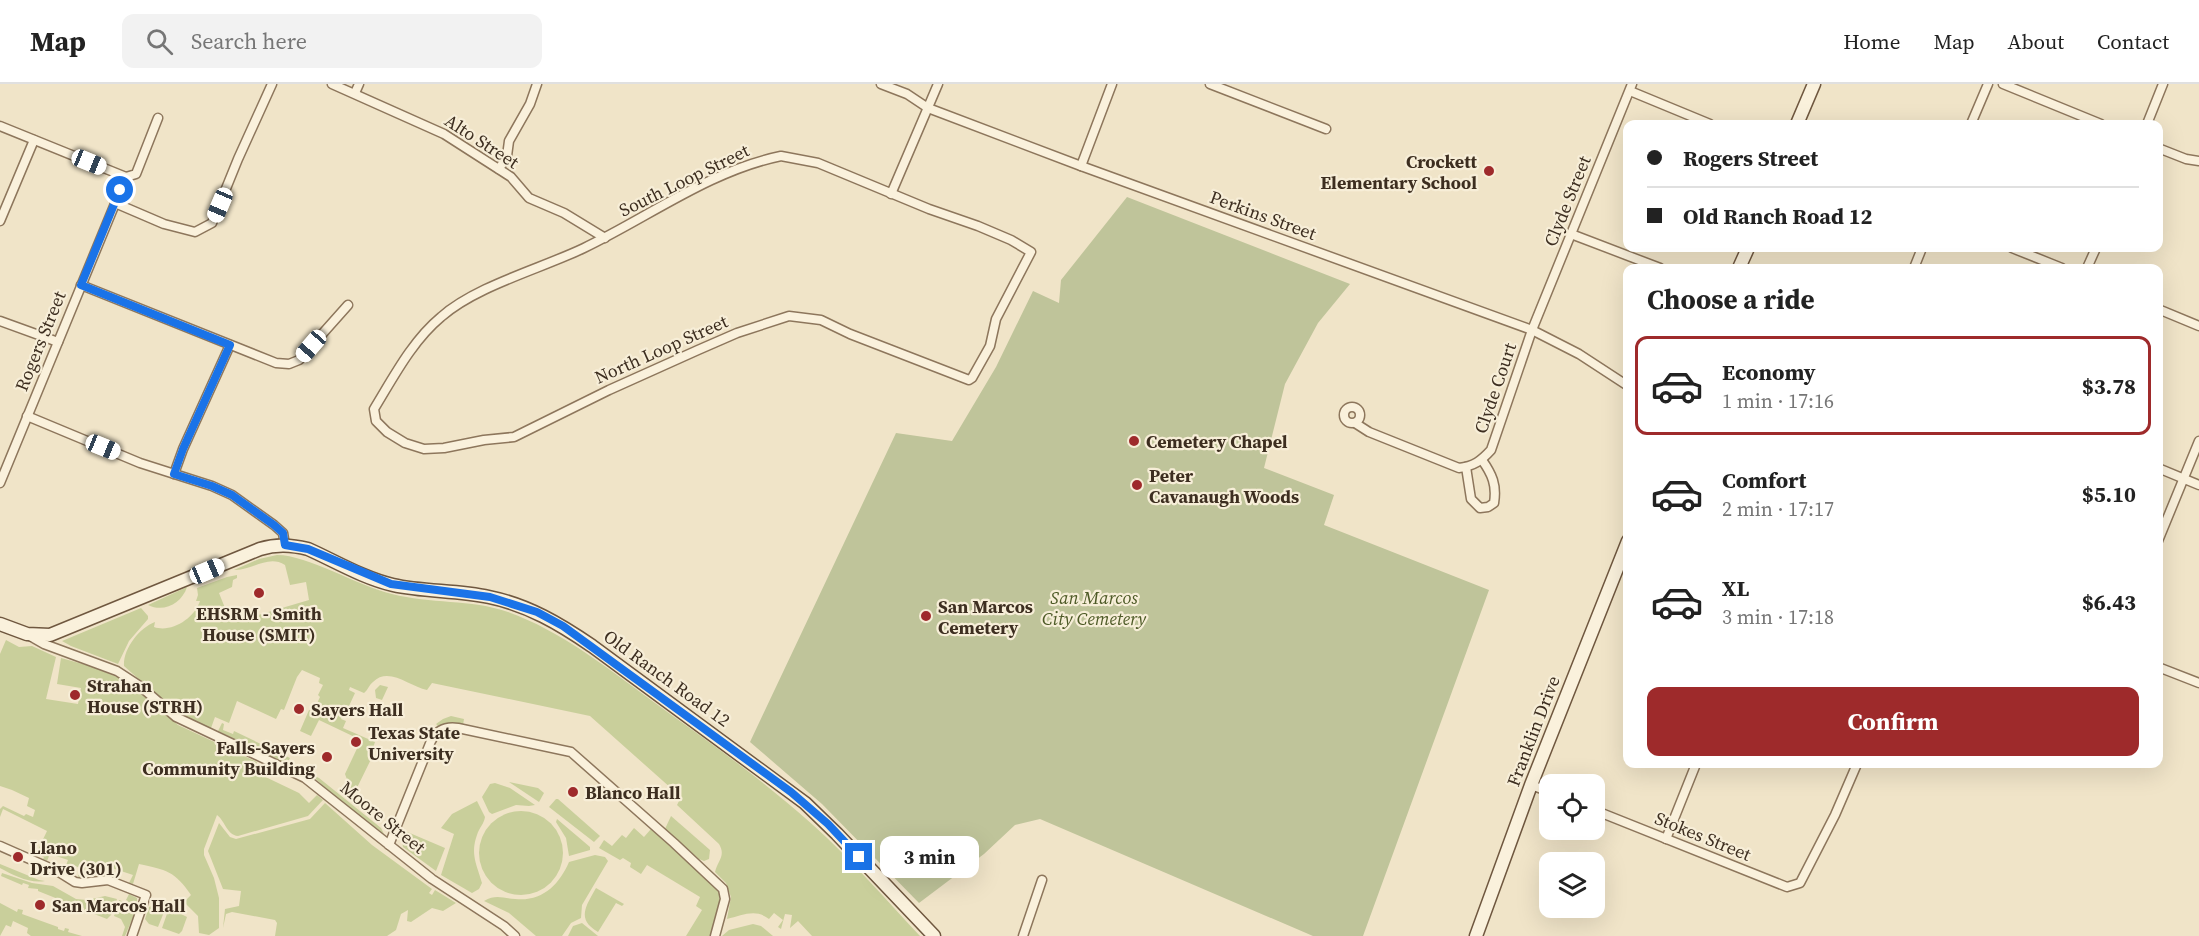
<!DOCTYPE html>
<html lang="en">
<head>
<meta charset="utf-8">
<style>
	body { margin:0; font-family:"Source Serif 4",serif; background:#f2f2f2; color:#222; height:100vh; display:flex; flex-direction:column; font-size:22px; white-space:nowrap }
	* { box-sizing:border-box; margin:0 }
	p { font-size:20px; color:#767676 }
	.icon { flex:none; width:33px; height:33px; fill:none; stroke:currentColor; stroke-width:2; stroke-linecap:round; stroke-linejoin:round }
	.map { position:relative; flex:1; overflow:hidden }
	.details { position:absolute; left:1623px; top:180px; width:540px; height:504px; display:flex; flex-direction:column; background:#fff; border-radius:12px; box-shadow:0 6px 24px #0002 }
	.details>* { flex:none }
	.hud { position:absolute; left:1623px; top:36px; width:540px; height:132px; border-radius:12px; box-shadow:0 6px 24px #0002; display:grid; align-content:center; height:132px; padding:0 24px; background:#fff }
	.tools { position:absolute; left:1539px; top:690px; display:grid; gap:12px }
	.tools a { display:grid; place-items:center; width:66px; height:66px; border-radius:12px; background:#fff; box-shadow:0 6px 24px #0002; font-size:30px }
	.end { position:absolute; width:27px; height:27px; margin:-14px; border:8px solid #1a73e8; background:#fff; box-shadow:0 0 0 3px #fff }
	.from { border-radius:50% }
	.bubble { position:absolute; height:42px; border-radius:12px; background:#fff; box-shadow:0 6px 24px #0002; font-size:20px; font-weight:700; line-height:42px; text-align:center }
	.car { position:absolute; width:18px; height:36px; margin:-18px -9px; border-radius:8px; box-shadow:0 0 4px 2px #0007; background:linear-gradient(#fff 24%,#345 0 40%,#fff 0 76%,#345 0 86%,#fff 0) }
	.hud b { display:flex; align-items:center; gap:21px; height:57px; font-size:22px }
	.hud b+b { border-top:2px solid #e0e0e0 }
	.hud i { width:15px; height:15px; background:#222 }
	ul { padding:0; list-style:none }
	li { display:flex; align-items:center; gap:18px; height:99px; margin:0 12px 9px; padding:0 12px; border:3px solid transparent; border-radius:12px }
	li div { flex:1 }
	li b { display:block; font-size:22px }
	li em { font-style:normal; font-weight:700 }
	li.active { border-color:#9e2a2b }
	li>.icon { width:54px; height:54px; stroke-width:1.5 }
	h2 { padding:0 24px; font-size:27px; line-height:72px }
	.action { display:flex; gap:12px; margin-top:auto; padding:12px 24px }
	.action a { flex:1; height:69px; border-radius:12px; background:#9e2a2b; color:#fff; font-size:24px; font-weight:700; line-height:69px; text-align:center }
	header { display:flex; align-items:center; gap:36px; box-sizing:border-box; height:84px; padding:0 30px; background:#fff; border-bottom:2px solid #e0e0e0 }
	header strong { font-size:28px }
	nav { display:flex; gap:33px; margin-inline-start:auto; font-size:21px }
	.search { width:420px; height:54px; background:#f2f2f2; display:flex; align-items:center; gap:15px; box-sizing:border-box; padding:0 21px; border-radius:12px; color:#767676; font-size:22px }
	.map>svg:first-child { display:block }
</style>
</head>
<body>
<header>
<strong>Map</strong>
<div class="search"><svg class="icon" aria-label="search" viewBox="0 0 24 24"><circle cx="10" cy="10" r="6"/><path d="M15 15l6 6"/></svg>Search here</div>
<nav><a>Home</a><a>Map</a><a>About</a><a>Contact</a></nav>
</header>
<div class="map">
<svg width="2199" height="852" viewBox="0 0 2199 852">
	<rect width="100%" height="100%" fill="#f0e4c8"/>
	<g fill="#c9cf9b">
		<path d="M277,471C308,471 358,502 392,510C430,520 471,515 508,528C561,547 606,583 651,616C706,656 762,695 813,741C851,775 885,815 920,852H812L798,837L790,844L792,831L785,830L781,845L778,843L783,836L774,829L769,835C755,824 742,832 727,835L731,813L726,799L715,788C718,776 726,772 719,760L677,721L681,713L590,632L432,599L427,606C410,603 389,582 373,598C369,601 368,606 364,609L350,603L349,606L355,609L349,622L346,621L341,635L346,637L343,644L375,658L373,664L376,665L353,712L345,690L361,656L319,636L311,652L300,647L309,626L313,628L320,613L318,611L323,601L319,599L320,594L302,586L297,593L284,626L281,625L276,635L237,617L229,639L215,633L211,644L179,631L124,582C123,565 139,544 155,538L154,543C171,549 194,535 200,517H196L198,511L197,504L227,493L237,491V494L233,496L232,503L219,509L227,529L232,532L248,534L309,516L306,498L290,501L285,481C268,470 252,487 234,486L259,475Z"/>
		<path d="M187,503C182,519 164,529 148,521Z"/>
		<path d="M141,524L148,532V535L129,557L118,580L71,562L62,557Z"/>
		<path d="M6,556L19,563L32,562L56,573L46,615L78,620L81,604L57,600L61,574L90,582L117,593L133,602L178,641L257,678L253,687L299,709L309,719L317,711L323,716L308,732L238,752C227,751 225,737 217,731L204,765V771L214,794L219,814V844L209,851L199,849L198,832L184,818L191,811C175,787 166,786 139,780L133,800L129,799L133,791L109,783L85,784L87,794L81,795L78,792L83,786L72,780L68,785L65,784L68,776L50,770L47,777L43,775L44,773L36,770L47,747L3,725L0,733V725L3,722L24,732L26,730L33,733L35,726L27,722L29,714L12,706L0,702V570Z"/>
		<path d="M380,601L388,603L382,616L376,614L375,606Z"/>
		<path d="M451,632L464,635L463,641L449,639L439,643L436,640L443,635Z"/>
		<path d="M222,639L224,640L223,646L233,650L234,647L290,674L287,680L218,647Z"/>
		<path d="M289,679L319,694L381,744L384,750L338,715L310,690L288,680Z"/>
		<path d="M509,698L538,704L544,709L539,718Z"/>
		<path d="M495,699L510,704L535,721L529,722L516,721L492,730L489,728L482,713L490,700Z"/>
		<path d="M556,715H558L600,752L594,758L549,723Z"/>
		<path d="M477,717L485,733C484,740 479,744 477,751C470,770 477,781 482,799L479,805L472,809L441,791L454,750L441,744L452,730Z"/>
		<path d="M325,719L372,761L432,805L429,809L432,811L435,806L456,819L443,827L432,824L411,838L407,837L408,826L401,830L396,846L387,852H275L277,839L275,836L232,828L226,830L223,844L225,825L239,822L241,807L223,805L208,767L219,739L230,753L236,755L310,735Z"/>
		<circle cx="521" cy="769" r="42"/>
		<path d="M671,732L710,766L709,775L704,777L699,775L665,745Z"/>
		<path d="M557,735L590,763V766L569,772L566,754L556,738Z"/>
		<path d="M634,744L644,753L651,745L719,806L720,820L711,852H686L702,826L696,822L700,813L647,781L641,790L630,783L631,779L623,774L620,776L599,764L604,756L612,762L622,751L626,754Z"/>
		<path d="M405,747L445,764L436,787L403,763L402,758Z"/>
		<path d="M595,771L605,773L608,777L582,821L581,834L571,839L562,852H536L509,829L484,817C496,810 502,814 515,815C542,818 559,801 569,778Z"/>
		<path d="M0,780L39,796L45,797C30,800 13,791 0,784Z"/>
		<path d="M2,789L32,799L53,802L76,815L87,816L105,812L117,815L111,831L107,835L84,826V824L79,822L78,824L75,823V820L69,817L68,819L38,807V805L28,804L29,801L23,799L22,801L1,792Z"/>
		<path d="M596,804L624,820L622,822L616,819L598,848C576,835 586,822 596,804Z"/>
		<path d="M129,810L137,814V824L125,852H122L125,843L121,835L114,832L119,816L127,819L128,817L126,816Z"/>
		<path d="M0,819L17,828L18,825L23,826L22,830L58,843V845L64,847L65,844L69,845L68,848L82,852H31L27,849L28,844L13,837L11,843L6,841L0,852Z"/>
		<path d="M157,820L166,823L158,843L149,840L145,835L149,823Z"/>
		<path d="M169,824L187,833L182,847L179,850L162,844Z"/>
		<path d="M582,839L598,852H568L573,842Z"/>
		<path d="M753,840L761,842L773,852H722L729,846Z"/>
	</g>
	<path fill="#bfc49a" d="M1127,113L1350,200L1318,239L1285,300L1264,384L1334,411L1324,441L1489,506L1363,852H1313L1040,735L1015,741L984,770L919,819L822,720L750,658L896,349L952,357L996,283L1033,207L1059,219L1061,196Z"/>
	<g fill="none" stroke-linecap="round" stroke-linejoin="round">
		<g stroke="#8d765c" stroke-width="11">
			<g id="street">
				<path d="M332,0L444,50L511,93L529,114L564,129L605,154"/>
				<path d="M881,0L907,10L928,24L1081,82L1532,246L1579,270L1628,302"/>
				<path d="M1210,0L1326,45"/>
				<path d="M2003,0L2101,40"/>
				<path d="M1630,7L1710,40"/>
				<path d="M355,9L359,0"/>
				<path d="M1971,40L1988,0"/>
				<path d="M2147,40L2163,0"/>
				<path d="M0,42L126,93"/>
				<path d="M2158,64L2186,75L2199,77"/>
				<path d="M781,72L818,79L929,125L978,142L1011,156L1031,168L996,235L990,262L972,294L969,296L850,250L821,236L789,232L737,249L698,266L609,306L514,353L484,356L444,364L424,365L405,359L387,348L376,337L374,325C393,294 412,257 441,233C476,202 540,185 584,164C649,133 709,87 781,72Z"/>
				<path d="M1081,82L1112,0"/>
				<path d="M499,85L507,72L509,57L530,20L537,0"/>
				<path d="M891,110L938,0"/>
				<path d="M115,119L164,140L195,148L212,139L238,75L272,0"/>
				<path d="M0,137L34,56"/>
				<path d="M1571,150L1660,184"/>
				<path d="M2012,164L2062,184"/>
				<path d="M1914,184L1922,164"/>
				<path d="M2087,184L2096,164"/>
				<path d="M81,201L276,279L289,280L299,276L348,221"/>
				<path d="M2158,225L2199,242"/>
				<path d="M0,237L58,258"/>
				<circle cx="1352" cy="331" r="8"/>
				<path d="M27,332L140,379L212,402L232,411L274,441L283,449L285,461"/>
				<path d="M1355,339L1369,348L1459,384C1474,382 1481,377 1491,366L1532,246L1632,0"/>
				<path d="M1466,383L1471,415L1480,424L1488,423L1494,419C1497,401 1492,390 1482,376"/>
				<path d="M2158,384L2199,401"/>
				<path d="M174,390L183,365L230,261"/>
				<path d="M0,399L126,93L136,90L158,34"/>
				<path d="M2158,457L2199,357"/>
				<path d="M30,552L44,560L117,587L140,602L176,633L305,694L432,795L504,842L515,852"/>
				<path d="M2158,583L2199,599"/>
				<path d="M1531,701L1550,708"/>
				<path d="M1594,726L1787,803L1800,799L1835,731L1857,680"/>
				<path d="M1666,755L1696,680"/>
				<path d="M389,761L431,657C437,646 445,642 458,644L571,668L674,759L723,805L725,815L715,852"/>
				<path d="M0,762L59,788L75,798L82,799L108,796L146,811L132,852"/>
				<path d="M1023,852L1042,796"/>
			</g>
		</g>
		<g stroke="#6f573f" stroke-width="15">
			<g id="secondary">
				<path d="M1797,40L1814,0"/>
				<path d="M1739,184L1748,164"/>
				<path d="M0,540L27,550L50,551L260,465C277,460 291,461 308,465C335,477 363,494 393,501C424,508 457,506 489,513C528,521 560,540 592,562L805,719L837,750L934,852"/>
				<path d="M1476,852L1531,701L1628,457"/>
			</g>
		</g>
		<use href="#street" stroke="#faf1dc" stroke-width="8"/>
		<use href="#secondary" stroke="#faf1dc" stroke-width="12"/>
	</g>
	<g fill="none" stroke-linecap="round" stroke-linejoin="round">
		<path stroke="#1a73e8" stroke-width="8" d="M120,106L81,201L230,261L183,365L174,390L212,402L232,411L274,441L283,449L285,461L308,465L391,500L490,513L537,528L563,542L791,708L828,740L859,773"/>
	</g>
	<g fill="#9e2a2b" stroke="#f7eed8" stroke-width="2">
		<circle cx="1489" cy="87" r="6"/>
		<circle cx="1134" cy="357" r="6"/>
		<circle cx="1137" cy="401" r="6"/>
		<circle cx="259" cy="509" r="6"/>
		<circle cx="926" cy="532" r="6"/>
		<circle cx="75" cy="611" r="6"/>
		<circle cx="299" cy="625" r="6"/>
		<circle cx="356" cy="658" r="6"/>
		<circle cx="327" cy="673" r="6"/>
		<circle cx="573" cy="708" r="6"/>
		<circle cx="18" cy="773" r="6"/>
		<circle cx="40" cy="821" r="6"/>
	</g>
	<g text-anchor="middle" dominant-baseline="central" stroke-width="4.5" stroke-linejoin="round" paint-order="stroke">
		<g font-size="18" fill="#3d2e20" stroke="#f7eed8">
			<text transform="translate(482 57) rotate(33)">Alto Street</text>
			<text transform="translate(684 96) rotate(-26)">South Loop Street</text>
			<text transform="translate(1567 117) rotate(-68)">Clyde Street</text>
			<text transform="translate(1263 131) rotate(20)">Perkins Street</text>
			<text transform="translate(40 257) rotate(-68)">Rogers Street</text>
			<text transform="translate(661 265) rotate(-24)">North Loop Street</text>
			<text transform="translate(1495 304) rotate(-71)">Clyde Court</text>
			<text transform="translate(667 594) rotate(36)">Old Ranch Road 12</text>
			<text transform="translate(1533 647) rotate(-69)">Franklin Drive</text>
			<text transform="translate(383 733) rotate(39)">Moore Street</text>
			<text transform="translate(1703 752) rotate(22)">Stokes Street</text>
		</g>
		<g font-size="18" font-weight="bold" fill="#3d2e20" stroke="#f7eed8" text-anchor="start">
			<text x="1477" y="77" text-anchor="end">Crockett<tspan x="1477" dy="21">Elementary School</tspan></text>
			<text x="1146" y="357">Cemetery Chapel</text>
			<text x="1149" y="391">Peter<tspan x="1149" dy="21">Cavanaugh Woods</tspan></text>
			<text x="938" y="522">San Marcos<tspan x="938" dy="21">Cemetery</tspan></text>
			<text x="259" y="529" text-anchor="middle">EHSRM - Smith<tspan x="259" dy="21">House (SMIT)</tspan></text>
			<text x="87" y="601">Strahan<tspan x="87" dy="21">House (STRH)</tspan></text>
			<text x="311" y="625">Sayers Hall</text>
			<text x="368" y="648">Texas State<tspan x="368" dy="21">University</tspan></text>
			<text x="315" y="663" text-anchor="end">Falls-Sayers<tspan x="315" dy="21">Community Building</tspan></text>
			<text x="585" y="708">Blanco Hall</text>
			<text x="30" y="763">Llano<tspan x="30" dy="21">Drive (301)</tspan></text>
			<text x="52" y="821">San Marcos Hall</text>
		</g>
		<g font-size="18" font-style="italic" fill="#4d5a26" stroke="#f7eed8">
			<text x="1094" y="513">San Marcos<tspan x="1094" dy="21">City Cemetery</tspan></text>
		</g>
	</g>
</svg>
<div class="tools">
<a><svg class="icon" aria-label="locate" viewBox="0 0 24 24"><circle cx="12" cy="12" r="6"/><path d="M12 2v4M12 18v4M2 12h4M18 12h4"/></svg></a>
<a><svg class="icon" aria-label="layers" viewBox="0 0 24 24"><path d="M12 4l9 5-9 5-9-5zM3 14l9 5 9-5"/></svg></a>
</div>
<i class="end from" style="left:120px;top:106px"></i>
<i class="end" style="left:859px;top:773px"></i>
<div class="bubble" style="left:880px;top:752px;width:99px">3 min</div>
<i class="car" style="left:89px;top:78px;rotate:112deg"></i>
<i class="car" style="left:220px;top:121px;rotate:203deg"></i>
<i class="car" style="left:311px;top:262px;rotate:221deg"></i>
<i class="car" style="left:103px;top:363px;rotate:112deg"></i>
<i class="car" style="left:207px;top:487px;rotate:67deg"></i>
<div class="hud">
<b><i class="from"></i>Rogers Street</b>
<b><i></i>Old Ranch Road 12</b>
</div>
<section class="details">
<h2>Choose a ride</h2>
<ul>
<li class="active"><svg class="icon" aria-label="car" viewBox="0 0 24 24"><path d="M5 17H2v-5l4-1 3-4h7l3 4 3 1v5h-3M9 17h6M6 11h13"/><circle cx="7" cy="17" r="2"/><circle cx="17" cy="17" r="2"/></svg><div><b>Economy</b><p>1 min · 17:16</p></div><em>$3.78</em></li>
<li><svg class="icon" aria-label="car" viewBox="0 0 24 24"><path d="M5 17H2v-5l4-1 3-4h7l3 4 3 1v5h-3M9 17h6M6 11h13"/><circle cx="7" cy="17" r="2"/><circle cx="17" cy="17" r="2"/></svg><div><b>Comfort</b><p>2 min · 17:17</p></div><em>$5.10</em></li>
<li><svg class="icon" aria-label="car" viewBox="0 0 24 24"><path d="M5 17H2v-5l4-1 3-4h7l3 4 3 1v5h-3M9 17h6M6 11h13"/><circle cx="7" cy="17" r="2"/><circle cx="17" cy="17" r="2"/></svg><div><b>XL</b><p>3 min · 17:18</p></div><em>$6.43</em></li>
</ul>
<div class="action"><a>Confirm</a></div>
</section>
</div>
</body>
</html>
